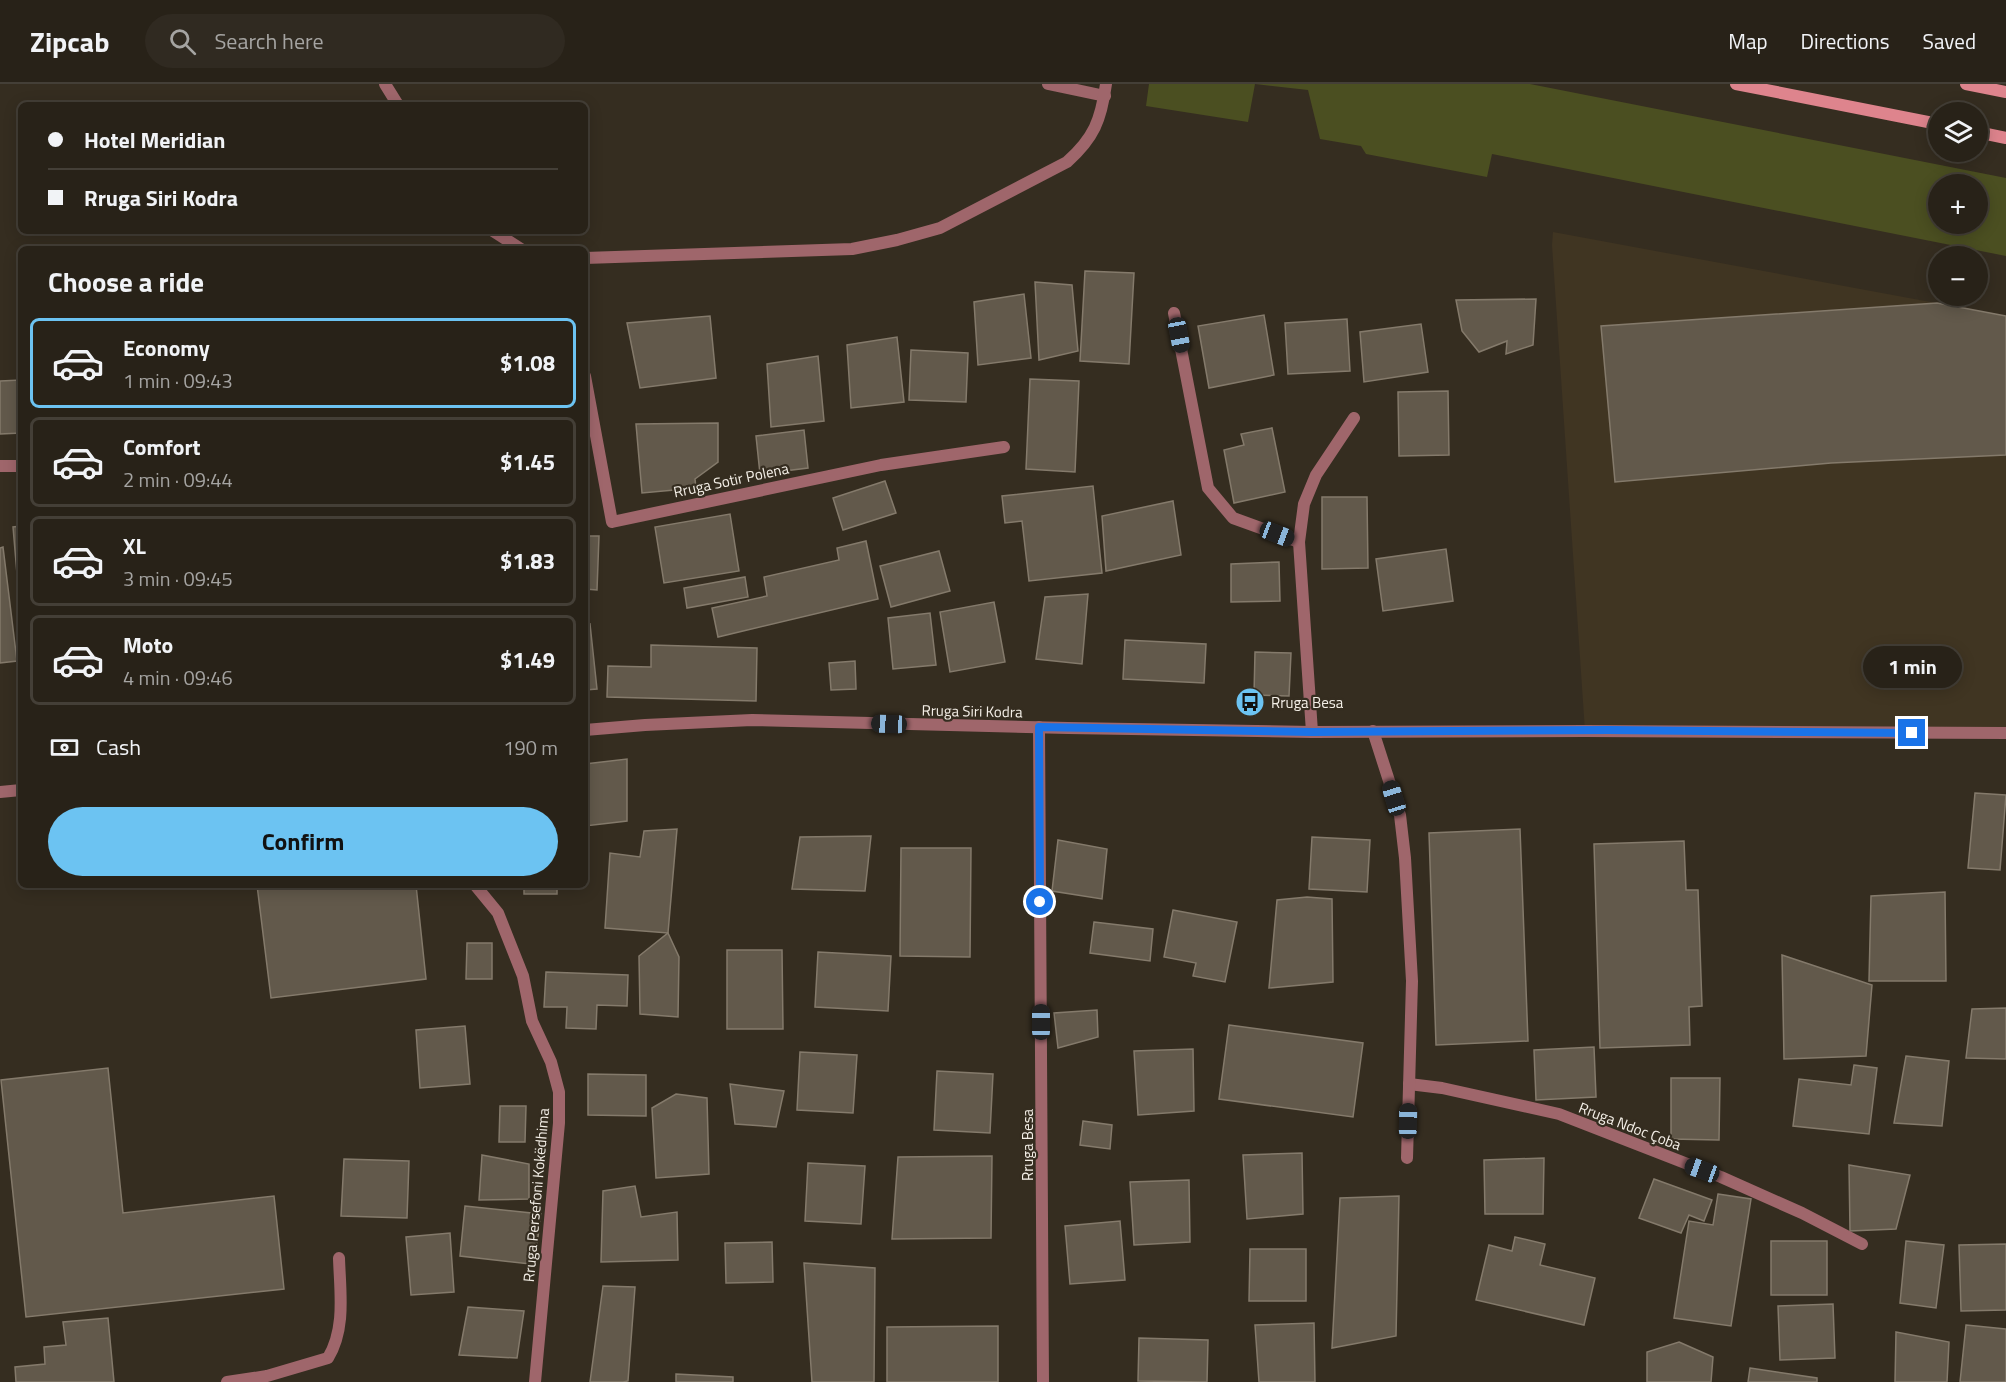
<!DOCTYPE html>
<html lang="en">
<head>
<meta charset="utf-8">
<style>
	body { margin:0; font-family:"Titillium Web",sans-serif; background:#302a21; color:#f1f3f6; height:100vh; display:flex; flex-direction:column; font-size:22px; white-space:nowrap }
	* { box-sizing:border-box; margin:0 }
	p { font-size:20px; color:#a5a4a2 }
	.icon { flex:none; width:33px; height:33px; fill:none; stroke:currentColor; stroke-width:2; stroke-linecap:round; stroke-linejoin:round }
	.map { position:relative; flex:1; overflow:hidden }
	.details { position:absolute; left:18px; top:162px; width:570px; height:642px; display:flex; flex-direction:column; background:#282218; border-radius:9px; box-shadow:0 3px 15px #0003,0 0 0 2px #443f37 }
	.details>* { flex:none }
	.banner { position:absolute; left:18px; top:18px; width:570px; height:132px; border-radius:9px; box-shadow:0 3px 15px #0003,0 0 0 2px #443f37; display:grid; align-content:center; height:132px; padding:0 30px; background:#282218 }
	.buttons { position:absolute; left:1928px; top:18px; display:grid; gap:12px }
	.buttons a { display:grid; place-items:center; width:60px; height:60px; border-radius:50%; background:#282218; box-shadow:0 3px 15px #0003,0 0 0 2px #443f37; font-size:30px }
	.end { position:absolute; width:27px; height:27px; margin:-14px; border:8px solid #1a73e8; background:#fff; box-shadow:0 0 0 3px #fff }
	.from { border-radius:50% }
	.bubble { position:absolute; height:42px; border-radius:21px; background:#282218; box-shadow:0 3px 15px #0003,0 0 0 2px #443f37; font-size:20px; font-weight:700; line-height:42px; text-align:center }
	.car { position:absolute; width:18px; height:36px; margin:-18px -9px; border-radius:8px; box-shadow:0 0 4px 2px #0007; background:linear-gradient(#222 24%,#8ab4d8 0 40%,#222 0 76%,#8ab4d8 0 86%,#222 0) }
	.banner b { display:flex; align-items:center; gap:21px; height:57px; font-size:22px }
	.banner b+b { border-top:2px solid #443f37 }
	.banner i { width:15px; height:15px; background:#f1f3f6 }
	ul { padding:0; list-style:none }
	li { display:flex; align-items:center; gap:18px; height:90px; margin:0 12px 9px; padding:0 18px; border:3px solid #443f37; border-radius:9px }
	li div { flex:1 }
	li b { display:block; font-size:22px }
	li em { font-style:normal; font-weight:700 }
	li.current { border-color:#6cc3f2 }
	li>.icon { width:54px; height:54px; stroke-width:1.5 }
	h2 { padding:0 30px; font-size:27px; line-height:72px }
	.pay { display:flex; align-items:center; gap:15px; height:66px; padding:0 30px; font-size:22px }
	.pay p { margin-inline-start:auto }
	.cta { display:flex; gap:12px; margin-top:auto; padding:12px 30px }
	.cta a { flex:1; height:69px; border-radius:36px; background:#6cc3f2; color:#111; font-size:24px; font-weight:700; line-height:69px; text-align:center }
	header { display:flex; align-items:center; gap:36px; box-sizing:border-box; height:84px; padding:0 30px; background:#282218; border-bottom:2px solid #443f37 }
	header strong { font-size:28px }
	nav { display:flex; gap:33px; margin-inline-start:auto; font-size:21px }
	.search { width:420px; height:54px; background:#302a21; display:flex; align-items:center; gap:15px; box-sizing:border-box; padding:0 21px; border-radius:33px; color:#a5a4a2; font-size:22px }
	.map>svg:first-child { display:block }
</style>
</head>
<body>
<header>
<strong>Zipcab</strong>
<div class="search"><svg class="icon" aria-label="search" viewBox="0 0 24 24"><circle cx="10" cy="10" r="6"/><path d="M15 15l6 6"/></svg>Search here</div>
<nav><a>Map</a><a>Directions</a><a>Saved</a></nav>
</header>
<div class="map">
<svg width="2006" height="1298" viewBox="0 0 2006 1298">
	<rect width="100%" height="100%" fill="#352d20"/>
	<path fill="#403522" d="M1553,148L2006,232V649L1585,647L1552,161Z"/>
	<path fill="#4b4f21" fill-rule="evenodd" d="M1149,0H1530L2006,94V172L1492,70L1487,93L1366,70L1361,62L1320,55L1308,6L1255,0L1248,38L1146,22ZM1938,100H1977V140H1938Z"/>
	<g fill="#62594b" stroke="#847a6b" stroke-width="1.5">
		<path d="M1085,187L1134,189L1129,280L1080,277Z"/>
		<path d="M1035,198L1072,201L1078,267L1039,276Z"/>
		<path d="M1024,210L1031,274L978,281L974,218Z"/>
		<path d="M1536,215L1533,261L1506,270L1507,257L1479,268L1462,247L1456,216Z"/>
		<path d="M1937,219L2006,232V371L1831,379L1615,398L1601,242Z"/>
		<path d="M1264,231L1274,291L1209,304L1198,242Z"/>
		<path d="M710,232L716,294L640,304L627,239Z"/>
		<path d="M1347,235L1350,287L1288,290L1285,239Z"/>
		<path d="M1421,240L1428,288L1364,298L1360,248Z"/>
		<path d="M897,253L904,318L851,324L847,261Z"/>
		<path d="M911,266L968,269L966,318L909,316Z"/>
		<path d="M818,272L824,337L771,343L767,280Z"/>
		<path d="M1030,295L1079,297L1075,388L1026,385Z"/>
		<path d="M21,296V349L0,350V297Z"/>
		<path d="M1448,307L1449,371L1399,372L1398,308Z"/>
		<path d="M718,339V378L695,395L696,404L642,409L636,340Z"/>
		<path d="M1272,344L1285,408L1234,419L1224,366L1244,361L1241,350Z"/>
		<path d="M804,346L808,384L760,390L756,352Z"/>
		<path d="M885,397L896,429L843,446L833,414Z"/>
		<path d="M1093,402L1102,489L1029,497L1022,437L1005,439L1002,412Z"/>
		<path d="M1322,413H1367L1368,484L1322,485Z"/>
		<path d="M1173,417L1181,471L1106,487L1102,432Z"/>
		<path d="M730,430L739,487L664,499L655,443Z"/>
		<path d="M21,442V537L13,443Z"/>
		<path d="M585,452H599L597,506L585,505Z"/>
		<path d="M866,457L878,515L718,553L712,524L767,512L764,493L839,476L837,464Z"/>
		<path d="M3,463L17,577L0,579V464Z"/>
		<path d="M1446,465L1453,517L1383,527L1376,475Z"/>
		<path d="M939,467L950,507L891,523L880,482Z"/>
		<path d="M1279,478L1280,517L1231,518V480Z"/>
		<path d="M745,493L748,513L687,524L684,504Z"/>
		<path d="M1088,510L1082,580L1036,575L1045,513Z"/>
		<path d="M994,518L1005,578L950,588L940,528Z"/>
		<path d="M930,529L936,581L893,585L888,534Z"/>
		<path d="M590,540L597,605L585,606V541Z"/>
		<path d="M1125,556L1206,560L1204,599L1123,595Z"/>
		<path d="M651,561L757,564L756,617L607,613L608,582L651,583Z"/>
		<path d="M1255,568L1291,569L1289,612L1254,611Z"/>
		<path d="M855,577L856,605L831,606L829,579Z"/>
		<path d="M627,675V737L585,742V680Z"/>
		<path d="M1975,709L2006,711L2000,786L1968,784Z"/>
		<path d="M677,745L668,849L605,844L610,769L640,773L644,747Z"/>
		<path d="M1520,745L1528,957L1436,961L1429,749Z"/>
		<path d="M871,752L865,807L792,805L800,753Z"/>
		<path d="M1312,753L1370,756L1367,808L1309,805Z"/>
		<path d="M1058,756L1107,765L1102,815L1052,807Z"/>
		<path d="M1684,757L1686,806H1698L1702,922L1689,923L1690,961L1600,964L1594,760Z"/>
		<path d="M901,764H971L970,873L900,872Z"/>
		<path d="M257,801H416L426,895L271,914Z"/>
		<rect x="524" y="801" width="33" height="9"/>
		<path d="M1945,808L1946,897H1869L1871,812Z"/>
		<path d="M1307,813L1332,815L1333,898L1269,904L1277,816Z"/>
		<path d="M1173,826L1237,838L1225,898L1193,892L1196,879L1164,873Z"/>
		<path d="M1094,838L1153,845L1150,877L1090,869Z"/>
		<path d="M668,849L679,873L678,933L640,930L639,872Z"/>
		<path d="M467,859H492V895H466Z"/>
		<path d="M727,866H782L783,945H727Z"/>
		<path d="M818,868L891,872L888,927L815,923Z"/>
		<path d="M1782,871L1872,901L1866,972L1784,975Z"/>
		<path d="M546,888L628,891L627,922L597,921L596,945L566,944L567,923H544Z"/>
		<path d="M2006,924V975L1966,974L1972,925Z"/>
		<path d="M1097,926L1098,953L1058,964L1054,929Z"/>
		<path d="M1229,941L1363,959L1353,1033L1219,1015Z"/>
		<path d="M465,942L470,1000L420,1004L416,946Z"/>
		<path d="M1594,963L1596,1013L1536,1016L1534,966Z"/>
		<path d="M1193,965L1194,1027L1138,1031L1134,967Z"/>
		<path d="M800,968L857,971L853,1029L797,1026Z"/>
		<path d="M1906,972L1949,977L1942,1042L1894,1039Z"/>
		<path d="M1854,981L1877,984L1869,1050L1793,1042L1799,995L1851,1001Z"/>
		<path d="M108,984L123,1129L274,1112L284,1205L26,1233L1,996Z"/>
		<path d="M937,987L993,990L990,1049L934,1046Z"/>
		<path d="M588,990L646,991V1032L588,1031Z"/>
		<path d="M1671,994H1720L1719,1056L1671,1055Z"/>
		<path d="M730,1000L784,1007L776,1043L735,1040Z"/>
		<path d="M676,1010L707,1014L709,1090L656,1094L652,1024Z"/>
		<path d="M500,1022H526L525,1058H499Z"/>
		<path d="M1083,1037L1112,1041L1110,1065L1080,1061Z"/>
		<path d="M1302,1069L1303,1130L1247,1135L1243,1071Z"/>
		<path d="M482,1071L529,1080V1115L479,1116Z"/>
		<path d="M992,1072L991,1154L892,1155L898,1073Z"/>
		<path d="M1544,1074L1543,1130H1485L1484,1076Z"/>
		<path d="M344,1075L409,1077L407,1134L341,1132Z"/>
		<path d="M808,1079L865,1082L861,1140L805,1137Z"/>
		<path d="M1849,1081L1910,1091L1896,1145L1850,1147Z"/>
		<path d="M1654,1095L1712,1116L1704,1137L1689,1131L1681,1149L1639,1134Z"/>
		<path d="M1189,1096L1190,1158L1134,1161L1130,1098Z"/>
		<path d="M635,1102L641,1133L677,1128L678,1176L601,1178L603,1107Z"/>
		<path d="M1718,1110L1751,1115L1731,1242L1674,1234L1689,1137L1713,1141Z"/>
		<path d="M1399,1112L1396,1252L1332,1264L1340,1114Z"/>
		<path d="M465,1122L541,1130L536,1168H531L530,1180L460,1172Z"/>
		<path d="M1120,1137L1125,1196L1070,1200L1065,1142Z"/>
		<path d="M450,1149L454,1208L411,1211L406,1153Z"/>
		<path d="M1515,1153L1545,1160L1540,1181L1595,1194L1584,1241L1476,1216L1489,1161L1512,1167Z"/>
		<rect x="1771" y="1157" width="56" height="54"/>
		<path d="M1906,1157L1944,1161L1936,1224L1900,1219Z"/>
		<path d="M772,1158L773,1198L726,1199L725,1159Z"/>
		<path d="M2006,1160V1226L1961,1227L1959,1161Z"/>
		<path d="M1250,1165H1306V1217H1249Z"/>
		<path d="M804,1179L875,1184L874,1298H812Z"/>
		<path d="M603,1202L635,1203L628,1297L623,1298H590Z"/>
		<path d="M1833,1220L1835,1274L1780,1276L1778,1222Z"/>
		<path d="M468,1223L524,1227L517,1274L459,1271Z"/>
		<path d="M108,1234L114,1298H16L15,1283L45,1280L44,1263L66,1261L63,1238Z"/>
		<path d="M1314,1239L1315,1298H1259L1255,1241Z"/>
		<path d="M1966,1241L2006,1245V1298H1960Z"/>
		<path d="M998,1242V1298H887V1243Z"/>
		<path d="M1896,1248L1949,1258L1947,1298H1895Z"/>
		<path d="M1139,1254L1208,1256L1207,1298L1138,1297Z"/>
		<path d="M1679,1258L1713,1273L1711,1298H1647V1268Z"/>
		<path d="M1750,1284L1817,1294V1298H1748Z"/>
		<path d="M676,1290L733,1293V1298H676Z"/>
	</g>
	<g fill="none" stroke-linecap="round" stroke-linejoin="round">
		<g stroke="#9f666b" stroke-width="12">
			<path d="M385,0L398,21"/>
			<path d="M1048,0L1105,12"/>
			<path d="M493,147L521,165"/>
			<path d="M1174,229L1208,404L1233,434L1299,458"/>
			<path d="M0,382H21"/>
			<path d="M1312,648L1299,458L1304,420L1316,391L1354,334"/>
			<path d="M1409,1000L1442,1004L1559,1030L1721,1093L1802,1129L1862,1160"/>
			<path d="M227,1298L267,1292L328,1274C346,1244 340,1208 339,1174"/>
		</g>
		<g stroke="#9f666b" stroke-width="12">
			<path d="M585,174L852,165L897,156L940,144L1067,78C1094,54 1101,36 1106,0"/>
			<path d="M585,292L612,438L881,381L1004,363"/>
			<path d="M1039,643L1043,1298"/>
			<path d="M1373,647L1400,731L1405,774L1412,897L1407,1074"/>
			<path d="M475,801L498,829L523,892L532,937L551,978L559,1008V1039L535,1298"/>
		</g>
		<g stroke="#9f666b" stroke-width="12">
			<path d="M585,646L645,641L752,636L1068,644L1312,648L1585,647L2006,649"/>
			<path d="M0,708L21,706"/>
		</g>
		<g stroke="#de848d" stroke-width="12">
			<path d="M1736,0L1938,40"/>
			<path d="M1966,0L2006,8"/>
			<path d="M1977,48L2006,54"/>
		</g>
	</g>
	<g fill="none" stroke-linecap="round" stroke-linejoin="round">
		<path stroke="#1a73e8" stroke-width="8" d="M1040,818L1039,643L1312,648L1608,646L1912,649"/>
	</g>
	<defs>
		<g id="bus-disc" transform="scale(1.5)"><circle r="9.5" fill="#6cc3f2" stroke="#352d20"/><path d="M-5-6H5V4H4V6H2V4H-2V6H-4V4H-5ZM-3.5-4V0h7V-4ZM-3.5 1.2v1.5H-2V1.2ZM2 1.2v1.5H3.5V1.2Z" fill="#111"/></g>
	</defs>
	<g fill-rule="evenodd">
		<use href="#bus-disc" x="1250" y="618"/>
	</g>
	<g text-anchor="middle" dominant-baseline="central" stroke-width="4.5" stroke-linejoin="round" paint-order="stroke">
		<g font-size="15" fill="#f4efe7" stroke="#352d20">
			<text transform="translate(731 396) rotate(-12)">Rruga Sotir Polena</text>
			<text transform="translate(972 627) rotate(1)">Rruga Siri Kodra</text>
			<text transform="translate(1630 1042) rotate(21)">Rruga Ndoc Çoba</text>
			<text transform="translate(1027 1061) rotate(-90)">Rruga Besa</text>
			<text transform="translate(536 1111) rotate(-85)">Rruga Persefoni Kokëdhima</text>
		</g>
		<g font-size="15" fill="#f4efe7" stroke="#352d20" text-anchor="start">
			<text x="1271" y="618">Rruga Besa</text>
		</g>
	</g>
</svg>
<div class="buttons">
<a><svg class="icon" aria-label="layers" viewBox="0 0 24 24"><path d="M12 4l9 5-9 5-9-5zM3 14l9 5 9-5"/></svg></a>
<a>+</a>
<a>−</a>
</div>
<i class="end from" style="left:1040px;top:818px"></i>
<i class="end" style="left:1912px;top:649px"></i>
<div class="bubble" style="left:1863px;top:562px;width:99px">1 min</div>
<i class="car" style="left:1179px;top:251px;rotate:169deg"></i>
<i class="car" style="left:1277px;top:450px;rotate:111deg"></i>
<i class="car" style="left:889px;top:640px;rotate:272deg"></i>
<i class="car" style="left:1394px;top:714px;rotate:343deg"></i>
<i class="car" style="left:1041px;top:938px;rotate:0deg"></i>
<i class="car" style="left:1408px;top:1037px;rotate:1deg"></i>
<i class="car" style="left:1702px;top:1086px;rotate:290deg"></i>
<div class="banner">
<b><i class="from"></i>Hotel Meridian</b>
<b><i></i>Rruga Siri Kodra</b>
</div>
<section class="details">
<h2>Choose a ride</h2>
<ul>
<li class="current"><svg class="icon" aria-label="car" viewBox="0 0 24 24"><path d="M5 17H2v-5l4-1 3-4h7l3 4 3 1v5h-3M9 17h6M6 11h13"/><circle cx="7" cy="17" r="2"/><circle cx="17" cy="17" r="2"/></svg><div><b>Economy</b><p>1 min · 09:43</p></div><em>$1.08</em></li>
<li><svg class="icon" aria-label="car" viewBox="0 0 24 24"><path d="M5 17H2v-5l4-1 3-4h7l3 4 3 1v5h-3M9 17h6M6 11h13"/><circle cx="7" cy="17" r="2"/><circle cx="17" cy="17" r="2"/></svg><div><b>Comfort</b><p>2 min · 09:44</p></div><em>$1.45</em></li>
<li><svg class="icon" aria-label="car" viewBox="0 0 24 24"><path d="M5 17H2v-5l4-1 3-4h7l3 4 3 1v5h-3M9 17h6M6 11h13"/><circle cx="7" cy="17" r="2"/><circle cx="17" cy="17" r="2"/></svg><div><b>XL</b><p>3 min · 09:45</p></div><em>$1.83</em></li>
<li><svg class="icon" aria-label="car" viewBox="0 0 24 24"><path d="M5 17H2v-5l4-1 3-4h7l3 4 3 1v5h-3M9 17h6M6 11h13"/><circle cx="7" cy="17" r="2"/><circle cx="17" cy="17" r="2"/></svg><div><b>Moto</b><p>4 min · 09:46</p></div><em>$1.49</em></li>
</ul>
<div class="pay"><svg class="icon" aria-label="cash" viewBox="0 0 24 24"><path d="M3 7h18v10H3z"/><circle cx="12" cy="12" r="2"/></svg>Cash<p>190 m</p></div>
<div class="cta"><a>Confirm</a></div>
</section>
</div>
</body>
</html>
